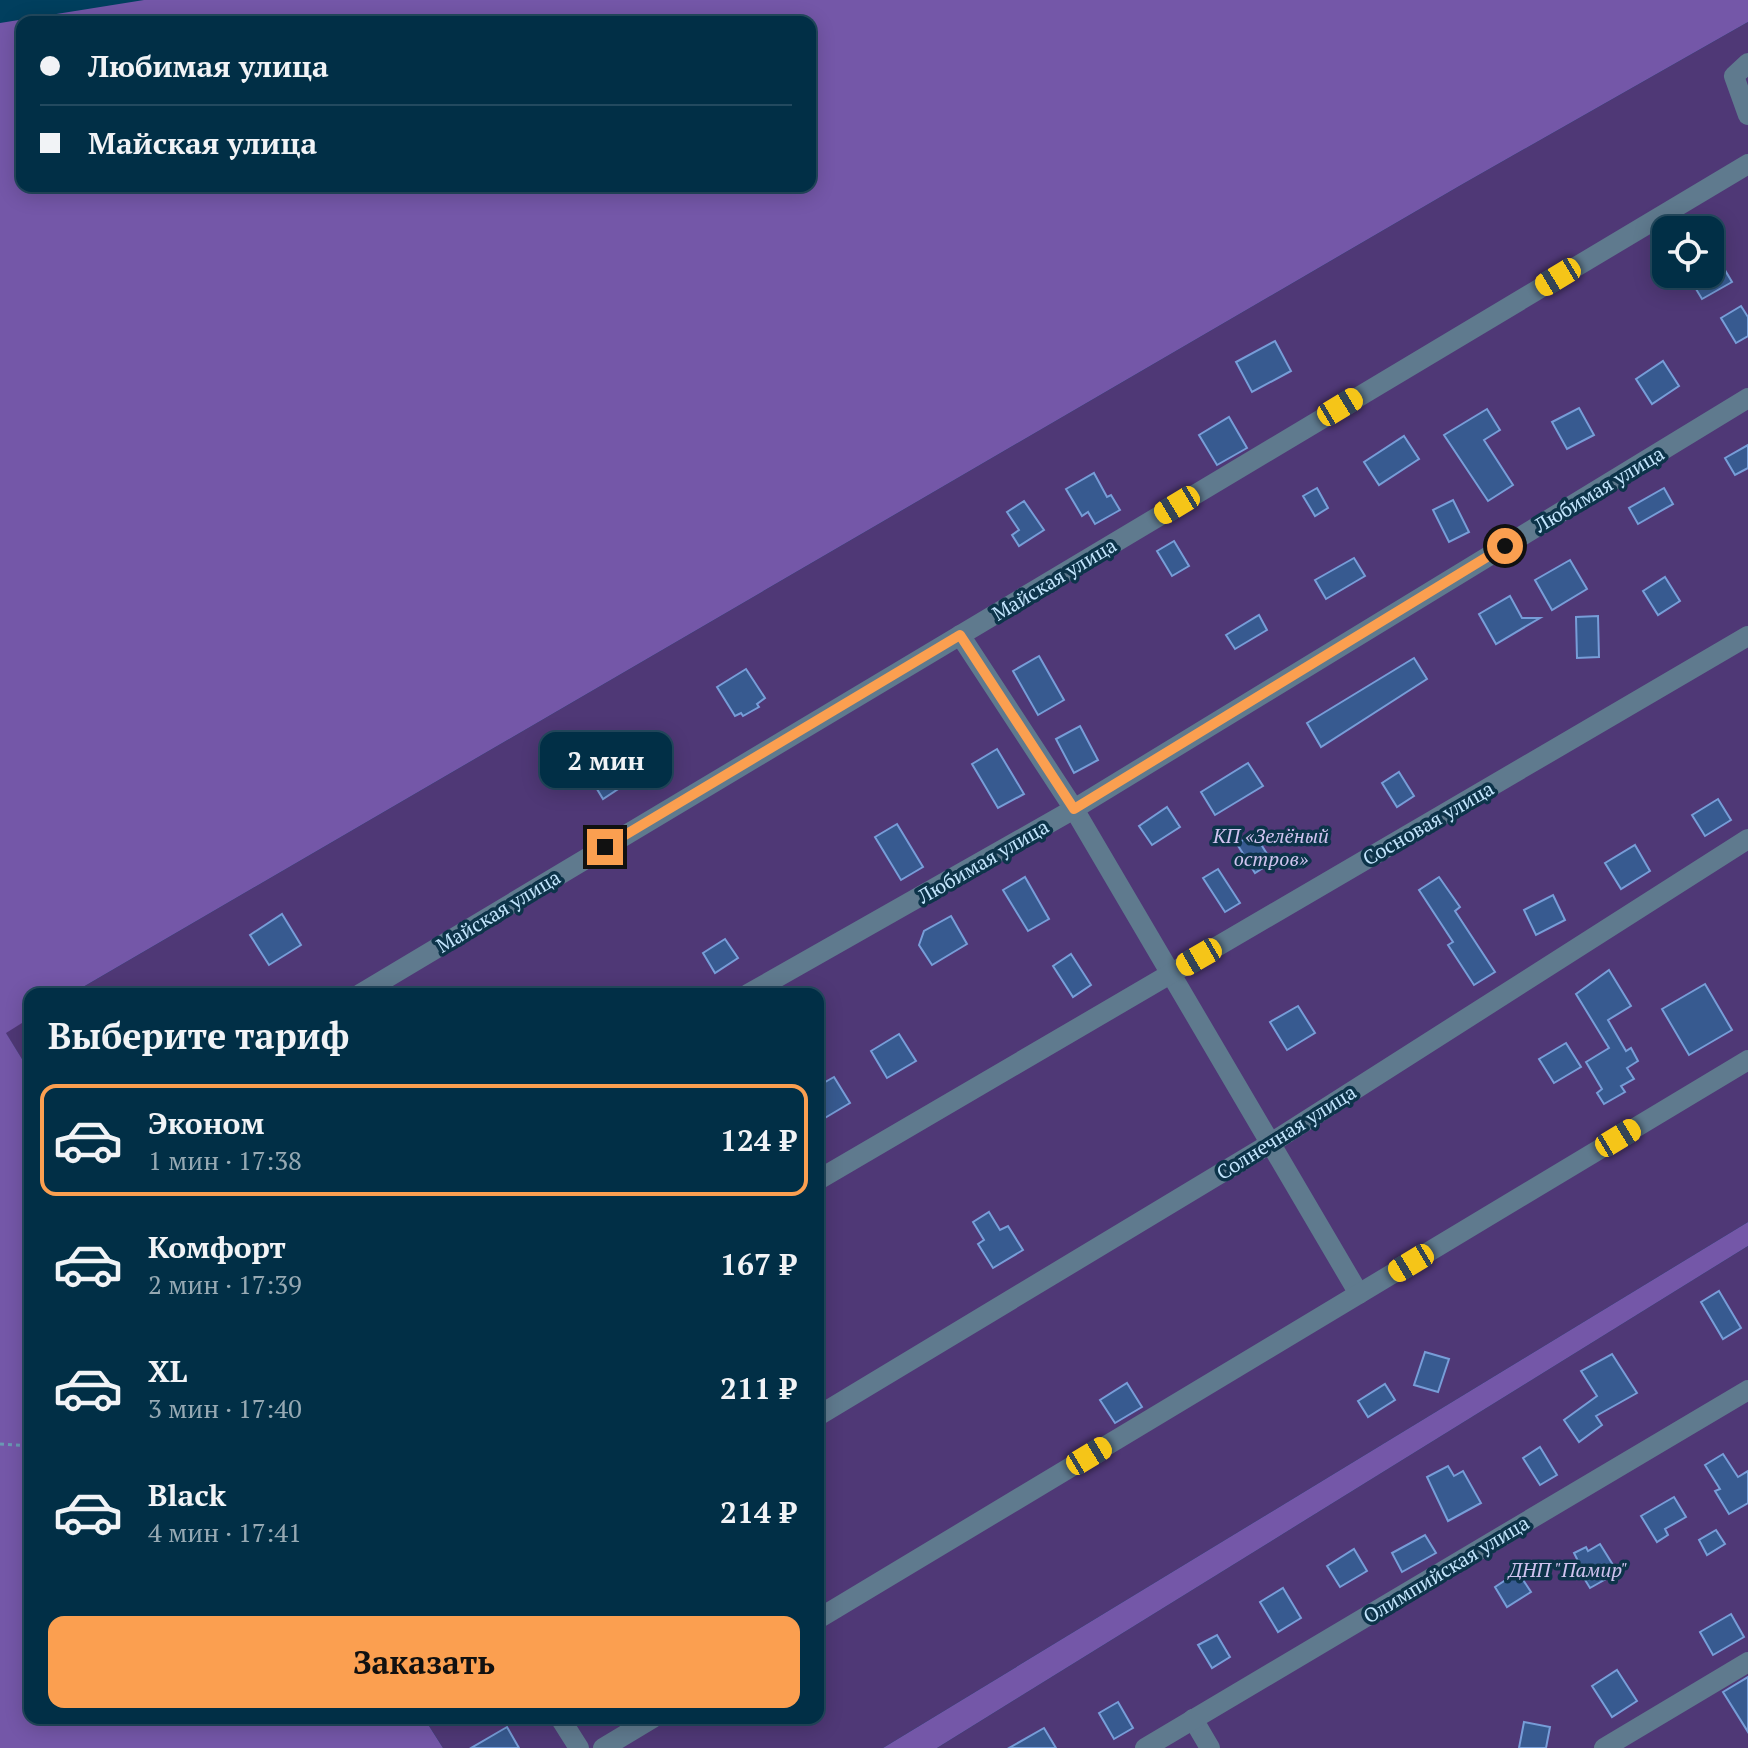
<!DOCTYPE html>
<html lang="ru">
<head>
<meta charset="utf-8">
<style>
	body { margin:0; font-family:"PT Serif",serif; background:#0b374d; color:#f1f3f6; height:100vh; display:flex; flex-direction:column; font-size:30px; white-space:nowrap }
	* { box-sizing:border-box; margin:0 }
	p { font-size:26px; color:#96a9b3 }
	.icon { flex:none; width:44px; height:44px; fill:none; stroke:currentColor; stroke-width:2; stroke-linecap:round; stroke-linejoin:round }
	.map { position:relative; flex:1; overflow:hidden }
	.side { position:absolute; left:24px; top:988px; width:800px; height:736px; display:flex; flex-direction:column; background:#012f46; border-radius:16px; box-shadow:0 4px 20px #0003,0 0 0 2px #234a5f }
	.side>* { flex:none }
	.banner { position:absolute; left:16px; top:16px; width:800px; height:176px; border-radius:16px; box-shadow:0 4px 20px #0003,0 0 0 2px #234a5f; display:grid; align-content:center; height:176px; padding:0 24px; background:#012f46 }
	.buttons { position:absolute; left:1652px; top:216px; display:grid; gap:16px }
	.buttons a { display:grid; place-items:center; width:72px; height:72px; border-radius:16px; background:#012f46; box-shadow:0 4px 20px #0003,0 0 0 2px #234a5f; font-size:40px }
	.end { position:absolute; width:36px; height:36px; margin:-18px; border:10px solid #fb9f50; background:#111; box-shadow:0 0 0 4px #111 }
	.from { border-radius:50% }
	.bubble { position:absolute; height:56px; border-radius:16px; background:#012f46; box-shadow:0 4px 20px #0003,0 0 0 2px #234a5f; font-size:26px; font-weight:600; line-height:56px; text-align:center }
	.car { position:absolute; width:24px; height:48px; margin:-24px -12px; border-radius:10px; box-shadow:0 0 6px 2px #0007; background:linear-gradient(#f5c518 24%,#345 0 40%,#f5c518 0 76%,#345 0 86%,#f5c518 0) }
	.banner b { display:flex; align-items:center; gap:28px; height:76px; font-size:30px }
	.banner b+b { border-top:2px solid #234a5f }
	.banner i { width:20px; height:20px; background:#f1f3f6 }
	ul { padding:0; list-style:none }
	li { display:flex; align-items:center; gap:24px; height:112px; margin:0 16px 12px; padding:0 8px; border:4px solid transparent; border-radius:16px }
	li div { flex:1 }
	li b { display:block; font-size:30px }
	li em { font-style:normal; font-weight:600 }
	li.selected { border-color:#fb9f50 }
	li>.icon { width:72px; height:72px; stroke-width:1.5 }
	h2 { padding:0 24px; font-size:36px; line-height:96px }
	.primary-button { display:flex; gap:16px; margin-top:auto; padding:16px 24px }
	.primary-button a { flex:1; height:92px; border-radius:16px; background:#fb9f50; color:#111; font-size:32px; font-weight:600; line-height:92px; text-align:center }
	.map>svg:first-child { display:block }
</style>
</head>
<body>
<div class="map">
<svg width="1748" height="1748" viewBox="0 0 1748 1748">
	<rect width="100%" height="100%" fill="#013f5e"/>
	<g fill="#4f3876" fill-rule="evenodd">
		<path d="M1748,22V1222L883,1748H443L424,1718H818V994H71L1461,185ZM1666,230H1710V274H1666Z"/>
		<path d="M30,1018V1072L5,1032Z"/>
		<path d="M1748,1246V1748H937Z"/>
	</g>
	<g fill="#7457a8" fill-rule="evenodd">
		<path d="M144,0H1748V22L1461,185L71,994H30V1018L6,1033L30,1072V1718H424L443,1748H0V23ZM22,22H810V186H22Z"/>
		<path d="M1748,1222V1246L937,1748H883Z"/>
	</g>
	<g fill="#375a90" stroke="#779dd8" stroke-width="2">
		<path d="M1710,245L1732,282L1702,299L1687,274H1710Z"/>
		<path d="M1741,306L1748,317V336L1736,343L1721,318Z"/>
		<path d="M1275,341L1291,371L1252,392L1236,362Z"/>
		<path d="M1663,361L1679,386L1652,404L1636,379Z"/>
		<path d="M1579,408L1594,435L1567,449L1552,422Z"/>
		<path d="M1487,409L1500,430L1484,440L1513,485L1488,501L1444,435Z"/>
		<path d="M1229,417L1247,448L1217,465L1199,435Z"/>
		<path d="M1404,436L1419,459L1379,485L1364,462Z"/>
		<path d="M1748,445V468L1735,475L1725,458Z"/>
		<path d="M1094,473L1107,497L1111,495L1120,510L1095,524L1088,512L1082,516L1066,489Z"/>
		<path d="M1317,488L1328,508L1315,516L1303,496Z"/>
		<path d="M1664,488L1673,504L1638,524L1629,508Z"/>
		<path d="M1453,500L1469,532L1449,542L1433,510Z"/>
		<path d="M1024,501L1044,530L1019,546L1012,535L1019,530L1007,512Z"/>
		<path d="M1174,541L1189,566L1172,576L1157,551Z"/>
		<path d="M1354,558L1365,576L1326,599L1315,580Z"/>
		<path d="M1570,560L1587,589L1552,610L1535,580Z"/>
		<path d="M1665,577L1680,601L1658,615L1643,591Z"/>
		<path d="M1510,596L1522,618H1540L1496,644L1479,614Z"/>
		<path d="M1259,615L1267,630L1235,649L1226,635Z"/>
		<path d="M1598,616L1599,657L1577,658L1576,617Z"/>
		<path d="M1039,656L1064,700L1038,715L1013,671Z"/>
		<path d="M1414,658L1427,679L1321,747L1307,723Z"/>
		<path d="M746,669L765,698L757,704L759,707L743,716L741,713L735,716L717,687Z"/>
		<path d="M1080,726L1098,760L1074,773L1056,739Z"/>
		<path d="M629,748L644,772L603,799L588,774Z"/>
		<path d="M997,749L1024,794L998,808L972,764Z"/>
		<path d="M1248,763L1263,786L1215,815L1201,792Z"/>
		<path d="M1399,772L1414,796L1397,807L1382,783Z"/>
		<path d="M1718,799L1731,820L1705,836L1692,815Z"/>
		<path d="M1167,807L1180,827L1152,845L1139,826Z"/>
		<path d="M897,824L923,867L901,880L875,837Z"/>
		<path d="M1254,833L1272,862L1255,873L1237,844Z"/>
		<path d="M1635,845L1650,871L1621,889L1605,863Z"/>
		<path d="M1218,869L1240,903L1225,912L1203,878Z"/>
		<path d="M1025,877L1049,919L1028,931L1003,890Z"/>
		<path d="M1439,877L1460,907L1455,911L1495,972L1474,985L1448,945L1453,942L1419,890Z"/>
		<path d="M1553,895L1565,920L1536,935L1524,910Z"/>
		<path d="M282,914L301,945L269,965L250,935Z"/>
		<path d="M951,916L967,944L932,965L919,945L924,931Z"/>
		<path d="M725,939L738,958L715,973L703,953Z"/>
		<path d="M1071,954L1091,985L1073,997L1053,966Z"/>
		<path d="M1609,970L1631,1006L1608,1020L1626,1051L1631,1048L1638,1061L1627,1068L1634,1079L1621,1086L1625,1092L1604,1104L1597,1093L1602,1089L1586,1062L1609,1048L1576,994Z"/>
		<path d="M1705,984L1732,1030L1689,1055L1662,1009Z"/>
		<path d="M1298,1006L1315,1033L1287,1050L1270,1022Z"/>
		<path d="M899,1034L916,1061L887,1078L871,1051Z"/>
		<path d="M1566,1043L1581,1067L1554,1083L1539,1059Z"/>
		<path d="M834,1077L850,1103L818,1122V1094L824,1090L820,1085Z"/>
		<path d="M989,1212L1000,1230L1008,1226L1023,1250L993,1268L978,1244L984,1240L973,1222Z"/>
		<path d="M1719,1291L1741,1328L1723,1339L1701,1302Z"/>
		<path d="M1425,1352L1449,1359L1438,1392L1414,1385Z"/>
		<path d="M1612,1354L1637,1393L1596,1416L1602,1425L1579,1442L1564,1420L1597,1396L1581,1371Z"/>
		<path d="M1127,1383L1142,1407L1115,1423L1100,1400Z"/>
		<path d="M1385,1384L1395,1400L1368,1417L1358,1401Z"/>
		<path d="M1540,1447L1557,1475L1540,1485L1523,1458Z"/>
		<path d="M1723,1454L1738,1477L1748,1471V1503L1729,1514L1715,1491L1720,1489L1705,1465Z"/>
		<path d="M1448,1466L1454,1476L1463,1471L1481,1503L1448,1521L1427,1477Z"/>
		<path d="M1674,1497L1686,1517L1665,1529L1668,1535L1657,1542L1641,1516Z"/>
		<path d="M1716,1530L1725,1544L1707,1555L1699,1540Z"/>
		<path d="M1425,1535L1436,1553L1402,1572L1392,1553Z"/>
		<path d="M1600,1544L1613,1565L1601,1572L1606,1579L1590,1588L1576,1565L1579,1563L1574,1553L1586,1547L1588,1551Z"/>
		<path d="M1354,1549L1367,1571L1340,1587L1327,1566Z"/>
		<path d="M1518,1572L1531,1592L1507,1607L1495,1587Z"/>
		<path d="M1283,1588L1301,1618L1278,1632L1260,1602Z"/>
		<path d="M1731,1614L1744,1637L1713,1655L1700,1632Z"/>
		<path d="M1217,1635L1230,1657L1212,1668L1198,1645Z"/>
		<path d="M1617,1670L1637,1701L1612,1717L1592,1686Z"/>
		<path d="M1748,1677V1732L1723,1692Z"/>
		<path d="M1118,1702L1133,1728L1114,1739L1099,1713Z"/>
		<path d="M1524,1722L1550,1727L1546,1748H1519Z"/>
		<path d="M507,1727L519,1748H471Z"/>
		<path d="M1044,1728L1056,1748H1009Z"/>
	</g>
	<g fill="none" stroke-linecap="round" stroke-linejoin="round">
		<path stroke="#6a99b4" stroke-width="3" stroke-dasharray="4 4" stroke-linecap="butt" d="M0,1444L30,1446"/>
		<g stroke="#5f7a8e" stroke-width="20">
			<path d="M1748,63L1734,76L1748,115"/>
			<path d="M960,635L1074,809L1359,1294"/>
			<path d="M360,994L1748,164"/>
			<path d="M748,994L1074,809L1748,398"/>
			<path d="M818,1180L1748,636"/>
			<path d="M818,1416L1271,1143L1748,839"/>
			<path d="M818,1619L1748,1060"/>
			<path d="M560,1718L579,1748"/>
			<path d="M1193,1719L1210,1748"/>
			<path d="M603,1748L653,1718"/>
			<path d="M1145,1748L1748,1390"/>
			<path d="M1604,1748L1748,1662"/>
		</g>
	</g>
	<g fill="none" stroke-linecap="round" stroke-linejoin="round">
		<path stroke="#fb9f50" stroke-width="10" d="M605,847L960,635L1074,809L1505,546"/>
	</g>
	<g text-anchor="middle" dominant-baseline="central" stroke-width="7" stroke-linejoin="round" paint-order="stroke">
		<g font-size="20" fill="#c3e5fd" stroke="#0d344a">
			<text transform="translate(1599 489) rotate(-31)">Любимая улица</text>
			<text transform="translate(1054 579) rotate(-31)">Майская улица</text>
			<text transform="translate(1428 823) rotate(-30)">Сосновая улица</text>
			<text transform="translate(983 861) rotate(-30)">Любимая улица</text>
			<text transform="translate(498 911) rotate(-31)">Майская улица</text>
			<text transform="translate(1286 1132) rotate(-32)">Солнечная улица</text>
			<text transform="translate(1446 1569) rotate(-31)">Олимпийская улица</text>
		</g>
		<g font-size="20" font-style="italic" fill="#d0c3ef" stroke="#0d344a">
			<text x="1271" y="835">КП «Зелёный<tspan x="1271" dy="23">остров»</tspan></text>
			<text x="1568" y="1569">ДНП "Памир"</text>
		</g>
	</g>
</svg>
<div class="buttons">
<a><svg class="icon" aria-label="locate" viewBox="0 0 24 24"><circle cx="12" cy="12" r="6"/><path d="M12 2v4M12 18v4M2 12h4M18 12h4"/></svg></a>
</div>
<i class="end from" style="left:1505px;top:546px"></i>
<i class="end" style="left:605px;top:847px"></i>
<div class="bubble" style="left:540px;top:732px;width:132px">2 мин</div>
<i class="car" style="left:1558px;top:277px;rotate:239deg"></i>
<i class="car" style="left:1340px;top:407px;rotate:59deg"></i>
<i class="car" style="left:1177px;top:505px;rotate:239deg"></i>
<i class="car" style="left:1199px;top:957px;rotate:240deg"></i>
<i class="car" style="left:1618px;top:1138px;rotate:59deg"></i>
<i class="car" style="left:1411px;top:1263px;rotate:239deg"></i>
<i class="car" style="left:1089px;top:1456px;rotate:59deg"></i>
<div class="banner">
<b><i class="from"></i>Любимая улица</b>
<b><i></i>Майская улица</b>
</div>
<section class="side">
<h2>Выберите тариф</h2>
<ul>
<li class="selected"><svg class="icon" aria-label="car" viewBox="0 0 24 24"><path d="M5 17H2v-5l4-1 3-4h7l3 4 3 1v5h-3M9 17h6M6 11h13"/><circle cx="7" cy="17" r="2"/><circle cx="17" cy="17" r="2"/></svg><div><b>Эконом</b><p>1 мин · 17:38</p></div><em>124 ₽</em></li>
<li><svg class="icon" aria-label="car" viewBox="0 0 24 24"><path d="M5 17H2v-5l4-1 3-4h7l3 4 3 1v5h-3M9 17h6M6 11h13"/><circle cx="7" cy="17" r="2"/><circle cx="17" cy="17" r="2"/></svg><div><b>Комфорт</b><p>2 мин · 17:39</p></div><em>167 ₽</em></li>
<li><svg class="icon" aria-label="car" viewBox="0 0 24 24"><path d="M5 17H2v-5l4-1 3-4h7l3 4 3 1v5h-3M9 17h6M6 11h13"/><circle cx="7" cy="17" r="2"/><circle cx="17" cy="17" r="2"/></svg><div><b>XL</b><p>3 мин · 17:40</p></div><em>211 ₽</em></li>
<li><svg class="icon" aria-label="car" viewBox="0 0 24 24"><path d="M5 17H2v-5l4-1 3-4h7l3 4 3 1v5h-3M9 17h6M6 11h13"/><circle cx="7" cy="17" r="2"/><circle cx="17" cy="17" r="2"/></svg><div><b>Black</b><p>4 мин · 17:41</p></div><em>214 ₽</em></li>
</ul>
<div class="primary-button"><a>Заказать</a></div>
</section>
</div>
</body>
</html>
